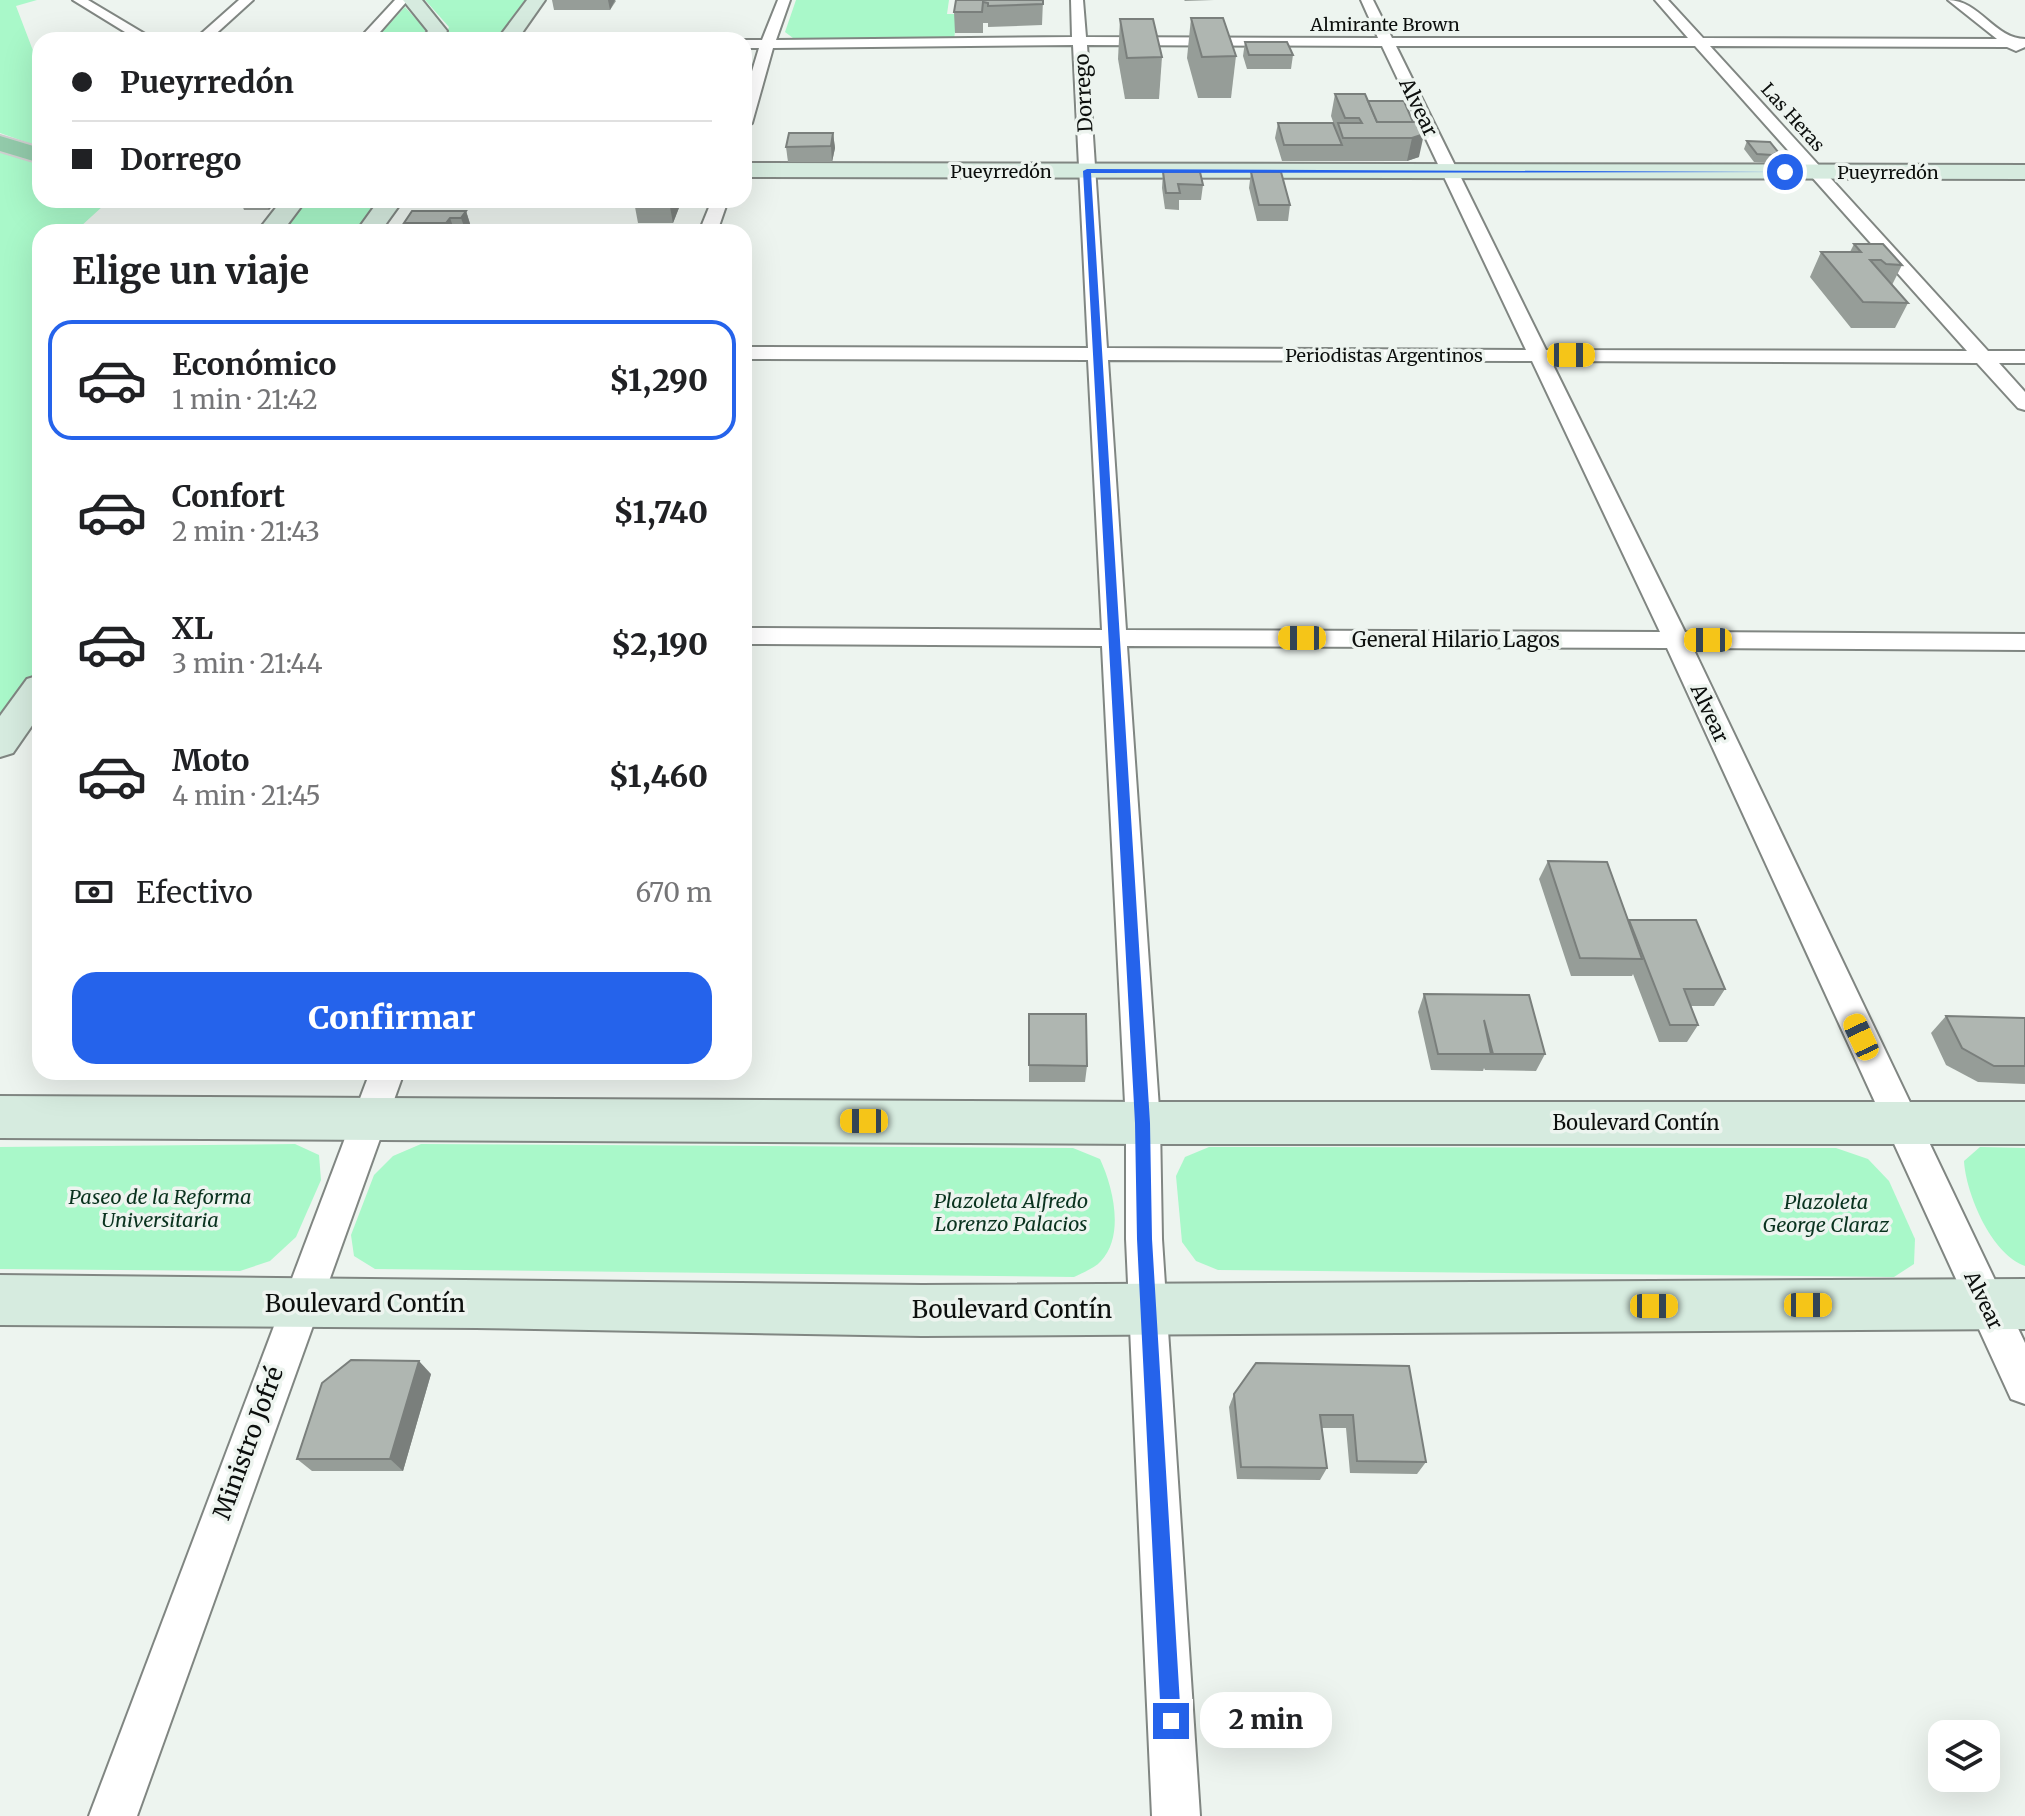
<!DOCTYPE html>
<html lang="es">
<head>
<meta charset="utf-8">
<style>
	body { margin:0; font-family:Merriweather,serif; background:#f2f2f2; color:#202124; height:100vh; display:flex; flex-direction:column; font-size:30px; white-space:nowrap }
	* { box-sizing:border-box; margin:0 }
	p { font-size:26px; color:#757577 }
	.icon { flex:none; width:44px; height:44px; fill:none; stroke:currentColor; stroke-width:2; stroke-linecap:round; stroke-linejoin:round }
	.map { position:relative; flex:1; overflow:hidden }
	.drawer { position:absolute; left:32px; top:224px; width:720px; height:856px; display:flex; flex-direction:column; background:#fff; border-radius:24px; box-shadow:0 8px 32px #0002 }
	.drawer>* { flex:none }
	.hud { position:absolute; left:32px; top:32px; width:720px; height:176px; border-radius:24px; box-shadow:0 8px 32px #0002; display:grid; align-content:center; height:176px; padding:0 40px; background:#fff }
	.tools { position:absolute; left:1928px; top:1720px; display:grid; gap:16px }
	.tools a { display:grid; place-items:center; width:72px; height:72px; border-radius:16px; background:#fff; box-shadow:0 8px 32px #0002; font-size:40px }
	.end { position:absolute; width:36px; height:36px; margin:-18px; border:10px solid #2563eb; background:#fff; box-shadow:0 0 0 4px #fff }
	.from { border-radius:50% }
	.bubble { position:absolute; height:56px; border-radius:24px; background:#fff; box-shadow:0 8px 32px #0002; font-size:26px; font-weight:800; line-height:56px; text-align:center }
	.car { position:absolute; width:24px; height:48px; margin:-24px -12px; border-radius:10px; box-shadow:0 0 6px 2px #0007; background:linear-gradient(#f5c518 24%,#345 0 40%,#f5c518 0 76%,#345 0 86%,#f5c518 0) }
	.hud b { display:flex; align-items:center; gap:28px; height:76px; font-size:30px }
	.hud b+b { border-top:2px solid #e0e0e0 }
	.hud i { width:20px; height:20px; background:#202124 }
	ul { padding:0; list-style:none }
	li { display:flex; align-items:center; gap:24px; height:120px; margin:0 16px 12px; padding:0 24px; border:4px solid transparent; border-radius:24px }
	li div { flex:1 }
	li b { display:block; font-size:30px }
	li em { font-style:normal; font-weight:800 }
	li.current { border-color:#2563eb }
	li>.icon { width:72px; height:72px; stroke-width:1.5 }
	h2 { padding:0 40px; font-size:36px; line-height:96px }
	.pay { display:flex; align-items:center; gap:20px; height:88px; padding:0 40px; font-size:30px }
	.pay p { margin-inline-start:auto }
	.button { display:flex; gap:16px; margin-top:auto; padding:16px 40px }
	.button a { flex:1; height:92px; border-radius:24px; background:#2563eb; color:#fff; font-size:32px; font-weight:800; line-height:92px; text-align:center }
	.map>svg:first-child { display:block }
</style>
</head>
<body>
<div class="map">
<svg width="2025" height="1816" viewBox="0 0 2025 1816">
	<rect width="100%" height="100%" fill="#edf4ef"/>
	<g fill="#a9f8c9">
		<path d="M0,0H37L16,6L40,69V147L0,133Z"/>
		<path d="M425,0H526L498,38L449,40L445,36L449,27Z"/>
		<path d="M796,0H949L947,14H957L954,40L793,38L785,32Z"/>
		<path d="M405,7L426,30L421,38L377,37Z"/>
		<path d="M0,152L40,163V200H75L72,204L103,206L80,227L79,232H40V670L0,726Z"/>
		<path d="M306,200H380L357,232H281Z"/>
		<path d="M295,1144L319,1155L321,1180L296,1237L270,1261L240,1271L0,1269V1147Z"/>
		<path d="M421,1144L1073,1148L1100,1159C1113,1187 1125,1235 1101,1261C1095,1268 1082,1273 1074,1277L375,1269L354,1256L351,1235L374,1175L393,1156Z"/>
		<path d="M1209,1147L1836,1148L1868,1159L1889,1181L1915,1239L1914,1264L1894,1277L1218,1270L1196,1261L1182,1242L1176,1176L1185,1157Z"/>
		<path d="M1980,1147L2025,1148V1266C1991,1254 1966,1194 1964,1161Z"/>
	</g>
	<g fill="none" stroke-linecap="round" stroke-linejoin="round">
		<g stroke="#808682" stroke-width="4">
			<g id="minor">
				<path d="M73,0H88L155,40H138Z"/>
				<path d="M239,0H253L209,40H194Z"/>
				<path d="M395,0H408L373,40H358Z"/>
				<path d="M778,0H790L776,40L1072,37L1071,0H1083L1086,37L1378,38L1361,0H1373L1392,38H1688L1655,0H1668L1703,38L1997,39L1948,0C1979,0 1995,39 2025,39V47L2016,51L2007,47L1710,46L1988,351H2025V363H1999L2025,392V410L2018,408L1977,363L1551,361L1685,632L2025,634V650L1693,648L2025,1343V1404L2011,1399L1667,648L1127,646L1160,1123L1162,1239L1200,1816H1152L1126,1239V1123L1102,646L744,644V628L1102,630L1088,360L744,359V347L1088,348L1073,45L773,48L752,123L744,128V98L759,48H744L743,40H762ZM1087,45L1382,46L1526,350L1107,348ZM1396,46H1695L1967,351L1546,350ZM1108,360L1532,361L1660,632L1126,630Z"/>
				<path d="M712,200H728L717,232H699Z"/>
				<path d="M370,1072H404L137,1816H89Z"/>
			</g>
		</g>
		<g stroke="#808682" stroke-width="4">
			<g id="secondary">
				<path d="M403,0H422L447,31L441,40H421L428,31Z"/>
				<path d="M527,0H545L517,40H497Z"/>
				<path d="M744,163L2025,165V179L744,177Z"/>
				<path d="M282,200H306L282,232H257Z"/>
				<path d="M379,200H403L380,232H356Z"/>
				<path d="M40,675V714L13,753L0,757V716L27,679Z"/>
				<path d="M0,1096L1143,1102H2025V1144H1143L0,1138Z"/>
				<path d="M0,1275L922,1285L2025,1279V1329L922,1336L476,1328L0,1325Z"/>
			</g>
		</g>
		<g stroke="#cecfcf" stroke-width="4">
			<path id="trunk" d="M0,136L40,148V163L0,151Z"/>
		</g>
		<use href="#minor" fill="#fff" fill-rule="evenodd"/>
		<use href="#secondary" fill="#d6ebdf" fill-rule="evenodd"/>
		<use href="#trunk" fill="#92caaa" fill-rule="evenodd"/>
	</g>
	<g fill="#969d98">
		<path d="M552,0H615L616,1L610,10H554Z"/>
		<path d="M956,0H1043L1042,25L988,27V23H983V33H955L954,12Z"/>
		<path d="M1184,0H1214L1185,1Z"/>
		<path d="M1191,18L1236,56L1231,98H1198L1187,58Z"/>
		<path d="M1120,19L1162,57L1159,99H1125L1118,59Z"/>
		<path d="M1245,42L1293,55L1291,69H1247L1243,56Z"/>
		<path d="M1335,94L1368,101H1404L1419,157L1407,161H1282L1275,138L1278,123L1336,130L1331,116Z"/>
		<path d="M833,133L835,148L832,162H788L786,147Z"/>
		<path d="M1747,141L1778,152L1775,159L1769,163L1754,162L1744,149Z"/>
		<path d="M1163,172L1203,185L1201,200H1179V210L1165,209L1162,188Z"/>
		<path d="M1251,172L1290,205L1288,221H1257L1249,188Z"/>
		<path d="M278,200L269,210H244L241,202Z"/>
		<path d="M456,200H483L482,201H456Z"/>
		<path d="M638,200H682L673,223H638L635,207Z"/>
		<path d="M466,211L471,227L468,232H407L404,223Z"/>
		<path d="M1854,244L1902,265L1892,285L1908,303L1895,328H1851L1810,277L1821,252H1850Z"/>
		<path d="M1548,861L1628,922L1629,920L1725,989L1714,1006H1691L1698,1025L1687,1042H1659L1633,974L1632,976H1571L1539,879Z"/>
		<path d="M1424,994L1545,1054L1536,1071L1485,1070L1484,1068L1483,1071L1431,1070L1418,1012Z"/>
		<path d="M1029,1014L1087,1066L1085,1082H1029Z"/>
		<path d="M1946,1016L2025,1018V1084L1978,1082L1946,1065L1931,1033Z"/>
		<path d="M199,1072H233L232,1074L202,1075Z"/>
		<path d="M235,1072H268L267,1074L237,1075Z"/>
		<path d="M269,1072H345L343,1076L272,1075Z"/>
		<path d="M1409,1366L1426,1462L1417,1474L1350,1473L1346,1428H1322L1327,1468L1320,1480L1237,1479L1229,1407L1234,1394Z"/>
		<path d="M431,1374L403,1471H312L297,1459Z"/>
	</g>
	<g fill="#7a7f7c">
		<path d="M608,0H615L610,10Z"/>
		<path d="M833,133L835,148L832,162L831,146Z"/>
		<path d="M1424,134L1419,157L1407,161L1412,138Z"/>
		<path d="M1778,152L1775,159L1769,163L1772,155Z"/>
		<path d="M268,200H278L269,210L266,202Z"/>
		<path d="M672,200H682L673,223L670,207Z"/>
		<path d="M466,211L471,227L468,232H466L461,218Z"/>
		<path d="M450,218L455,232H449L446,223Z"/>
		<path d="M419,1361L431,1374L403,1471L390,1459Z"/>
	</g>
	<g fill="#afb6b1" stroke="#7a7f7c" stroke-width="2">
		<path d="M956,0H1043V4L988,6V3L983,2L982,12H954Z"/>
		<path d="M1191,18H1223L1236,56L1202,57Z"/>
		<path d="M1120,19H1153L1162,57L1127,58Z"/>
		<path d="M332,36H394L391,40H329Z"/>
		<path d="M1245,42H1287L1293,55H1249Z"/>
		<path d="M1335,94H1365L1377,122H1418L1424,134L1412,138H1343L1338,123H1362L1359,118H1345Z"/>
		<path d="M1368,101H1404L1413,122H1377Z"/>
		<path d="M1278,123H1333L1342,145H1284Z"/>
		<path d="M789,133H833L831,146L786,147Z"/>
		<path d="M1747,141L1770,142L1778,152L1772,155L1757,154Z"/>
		<path d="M1163,172H1200L1203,185L1178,184L1180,193H1166Z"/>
		<path d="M1251,172H1281L1290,205H1259Z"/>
		<path d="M243,200H268L266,202H241Z"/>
		<path d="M638,200H672L670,207H635Z"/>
		<path d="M412,211H466L461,218H450L446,223H404Z"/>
		<path d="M1854,244H1883L1902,265L1886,264L1881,260H1870L1908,303L1863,302L1821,252H1861Z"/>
		<path d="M1548,861L1607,862L1642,959L1580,958Z"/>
		<path d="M1629,920H1696L1725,989H1684L1698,1025H1670Z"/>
		<path d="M1424,994L1529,995L1545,1054H1493L1484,1020L1491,1054H1438Z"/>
		<path d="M1029,1014H1086L1087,1066L1029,1065Z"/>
		<path d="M1946,1016L2025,1018V1066H1994L1962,1048Z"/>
		<path d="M351,1360L419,1361L390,1459H297L322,1383Z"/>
		<path d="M1256,1363L1409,1366L1426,1462L1357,1461L1353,1415H1320L1327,1468L1241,1467L1234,1394Z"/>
	</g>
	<path fill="#2563eb" d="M1087,169L1789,172L1091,173L1150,1123L1152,1239L1181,1721L1178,1728L1171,1731L1164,1728L1161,1721L1137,1239L1135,1123L1083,171Z"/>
	<g text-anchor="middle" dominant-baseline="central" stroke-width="7" stroke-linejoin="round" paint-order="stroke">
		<g font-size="18" fill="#0c0f0d" stroke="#edf4ef">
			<text x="1385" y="24">Almirante Brown</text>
			<text transform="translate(1793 117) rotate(48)">Las Heras</text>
			<text x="1001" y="171">Pueyrredón</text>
			<text x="1888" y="172">Pueyrredón</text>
			<text x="1384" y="355">Periodistas Argentinos</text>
		</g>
		<g font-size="20" fill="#0c0f0d" stroke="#edf4ef">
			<text transform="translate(1083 93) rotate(-93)">Dorrego</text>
			<text transform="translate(1419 107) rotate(64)">Alvear</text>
			<text x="1456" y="639">General Hilario Lagos</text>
			<text transform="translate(1710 713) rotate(65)">Alvear</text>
			<text x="1636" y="1122">Boulevard Contín</text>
			<text transform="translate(1984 1300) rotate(64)">Alvear</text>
		</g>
		<g font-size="20" font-style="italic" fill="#0a331f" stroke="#edf4ef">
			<text x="160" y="1196">Paseo de la Reforma<tspan x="160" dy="23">Universitaria</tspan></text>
			<text x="1011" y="1200">Plazoleta Alfredo<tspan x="1011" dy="23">Lorenzo Palacios</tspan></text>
			<text x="1826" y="1201">Plazoleta<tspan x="1826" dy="23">George Claraz</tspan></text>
		</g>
		<g font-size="24" fill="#0c0f0d" stroke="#edf4ef">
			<text x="365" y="1303">Boulevard Contín</text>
			<text x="1012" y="1309">Boulevard Contín</text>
			<text transform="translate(248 1443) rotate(-70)">Ministro Jofré</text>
		</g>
	</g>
</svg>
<div class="tools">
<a><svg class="icon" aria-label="layers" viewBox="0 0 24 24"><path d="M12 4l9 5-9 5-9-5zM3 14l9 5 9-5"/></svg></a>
</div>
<i class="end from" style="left:1785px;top:172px"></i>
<i class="end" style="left:1171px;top:1721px"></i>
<div class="bubble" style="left:1200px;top:1692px;width:132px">2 min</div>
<i class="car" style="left:1571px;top:355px;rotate:90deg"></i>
<i class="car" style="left:1302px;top:638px;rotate:270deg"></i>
<i class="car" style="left:1708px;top:640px;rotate:270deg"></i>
<i class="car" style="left:1861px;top:1037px;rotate:335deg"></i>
<i class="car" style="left:864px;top:1121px;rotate:270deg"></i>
<i class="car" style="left:1808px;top:1305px;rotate:90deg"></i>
<i class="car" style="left:1654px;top:1306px;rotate:90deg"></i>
<div class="hud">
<b><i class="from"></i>Pueyrredón</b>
<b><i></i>Dorrego</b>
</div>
<section class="drawer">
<h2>Elige un viaje</h2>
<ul>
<li class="current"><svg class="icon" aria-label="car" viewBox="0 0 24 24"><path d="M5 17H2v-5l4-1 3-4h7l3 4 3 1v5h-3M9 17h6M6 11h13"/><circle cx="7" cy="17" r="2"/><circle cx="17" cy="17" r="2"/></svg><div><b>Económico</b><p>1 min · 21:42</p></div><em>$1,290</em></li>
<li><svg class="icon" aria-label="car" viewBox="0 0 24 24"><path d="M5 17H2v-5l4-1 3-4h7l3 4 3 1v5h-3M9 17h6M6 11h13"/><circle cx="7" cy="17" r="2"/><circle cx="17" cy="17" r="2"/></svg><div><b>Confort</b><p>2 min · 21:43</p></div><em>$1,740</em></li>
<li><svg class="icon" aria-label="car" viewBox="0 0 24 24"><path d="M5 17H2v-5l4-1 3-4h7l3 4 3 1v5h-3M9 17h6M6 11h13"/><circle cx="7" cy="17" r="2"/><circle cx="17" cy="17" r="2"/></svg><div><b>XL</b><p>3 min · 21:44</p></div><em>$2,190</em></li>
<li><svg class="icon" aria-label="car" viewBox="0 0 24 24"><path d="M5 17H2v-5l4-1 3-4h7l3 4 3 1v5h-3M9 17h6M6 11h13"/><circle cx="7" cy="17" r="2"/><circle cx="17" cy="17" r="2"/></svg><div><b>Moto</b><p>4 min · 21:45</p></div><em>$1,460</em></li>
</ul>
<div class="pay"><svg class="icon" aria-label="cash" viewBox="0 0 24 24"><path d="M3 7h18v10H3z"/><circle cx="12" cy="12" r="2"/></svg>Efectivo<p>670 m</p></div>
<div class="button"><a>Confirmar</a></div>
</section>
</div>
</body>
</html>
